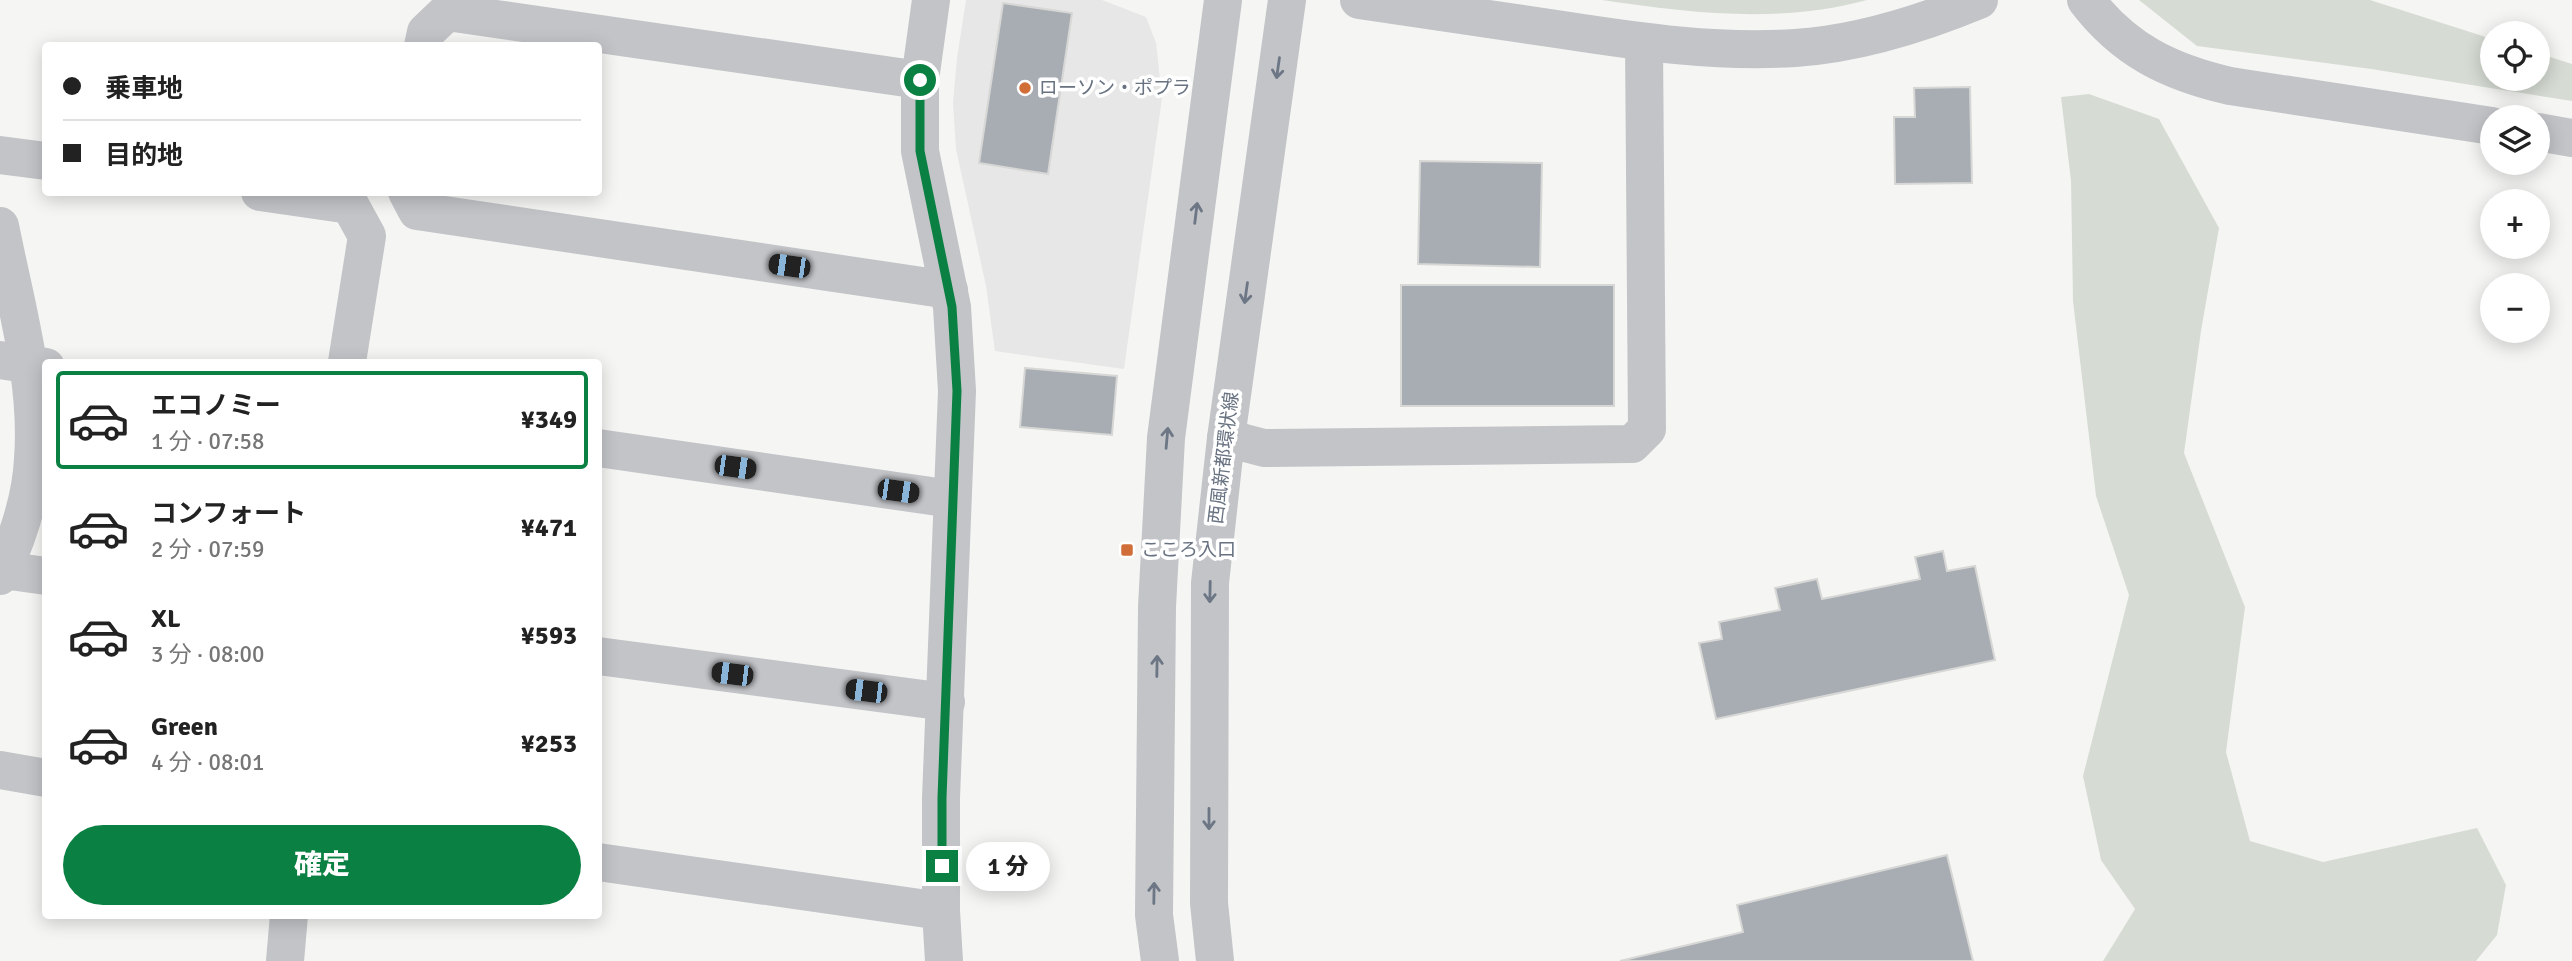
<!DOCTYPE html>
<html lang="ja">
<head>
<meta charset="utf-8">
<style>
	body { margin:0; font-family:Signika,"Noto Sans JP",sans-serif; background:#f6f6f6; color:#222; height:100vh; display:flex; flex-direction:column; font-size:26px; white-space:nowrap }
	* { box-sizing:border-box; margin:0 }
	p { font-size:23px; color:#767676 }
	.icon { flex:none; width:38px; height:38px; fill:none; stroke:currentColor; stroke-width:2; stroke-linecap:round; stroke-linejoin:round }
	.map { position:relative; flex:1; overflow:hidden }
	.sheet { position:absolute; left:42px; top:359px; width:560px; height:560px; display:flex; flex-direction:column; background:#fff; border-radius:7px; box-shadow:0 4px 18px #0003 }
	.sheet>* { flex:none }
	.guide { position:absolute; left:42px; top:42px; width:560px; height:154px; border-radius:7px; box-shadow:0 4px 18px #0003; display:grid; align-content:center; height:154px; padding:0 21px; background:#fff }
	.controls { position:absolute; left:2480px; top:21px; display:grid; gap:14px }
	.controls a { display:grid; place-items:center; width:70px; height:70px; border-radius:50%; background:#fff; box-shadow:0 4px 18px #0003; font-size:35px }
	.end { position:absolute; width:32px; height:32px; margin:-16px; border:9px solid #0b8043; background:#fff; box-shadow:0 0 0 4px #fff }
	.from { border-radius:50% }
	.bubble { position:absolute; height:49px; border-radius:24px; background:#fff; box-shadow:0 4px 18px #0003; font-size:23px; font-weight:800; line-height:49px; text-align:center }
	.car { position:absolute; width:21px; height:42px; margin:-21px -10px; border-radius:9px; box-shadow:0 0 5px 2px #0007; background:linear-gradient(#222 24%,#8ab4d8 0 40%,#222 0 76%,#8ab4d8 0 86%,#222 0) }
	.guide b { display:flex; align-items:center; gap:24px; height:66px; font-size:26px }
	.guide b+b { border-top:2px solid #e0e0e0 }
	.guide i { width:18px; height:18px; background:#222 }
	ul { padding:12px 0 0; list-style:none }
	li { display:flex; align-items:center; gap:21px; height:98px; margin:0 14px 10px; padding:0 7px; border:4px solid transparent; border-radius:7px }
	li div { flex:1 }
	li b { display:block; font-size:26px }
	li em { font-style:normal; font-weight:800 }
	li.selected { border-color:#0b8043 }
	li>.icon { width:63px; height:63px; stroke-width:1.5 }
	.action { display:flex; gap:14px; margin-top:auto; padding:14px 21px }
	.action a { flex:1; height:80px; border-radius:42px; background:#0b8043; color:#fff; font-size:28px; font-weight:800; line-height:80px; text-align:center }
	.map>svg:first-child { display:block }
</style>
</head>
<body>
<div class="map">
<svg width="2572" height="961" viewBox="0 0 2572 961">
	<rect width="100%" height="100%" fill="#f5f6f3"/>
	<path fill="#e6e7e6" d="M966,0H1102L1146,17L1156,43L1162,98L1124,369L995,351L986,286L956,149L953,103L957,58Z"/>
	<g fill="#d6dcd4">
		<path d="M1602,0H1867C1781,24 1689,13 1602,0Z"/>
		<path d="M2139,0H2370L2492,39V79H2538V53L2572,64V101L2371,69L2197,46Z"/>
		<path d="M2089,94L2159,119L2219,228L2201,331L2184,453L2245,607L2226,752L2250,841L2323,862L2477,828L2506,885L2497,935L2476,961H2103L2135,909L2101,860L2083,776L2129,595L2096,496L2073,301L2071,181L2061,97Z"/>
	</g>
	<g fill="#a8adb4" stroke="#d7d7d5" stroke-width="2">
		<path d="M1003,3L1072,13L1048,174L979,163Z"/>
		<path d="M1970,87L1972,183L1895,184L1894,117H1915L1914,88Z"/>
		<path d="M1420,161L1542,163L1540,267L1418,264Z"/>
		<rect x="1401" y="285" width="213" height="121"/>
		<path d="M1025,368L1117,376L1112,435L1020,427Z"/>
		<path d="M1943,551L1947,571L1975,566L1995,660L1716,719L1699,643L1722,639L1719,622L1780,610L1775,588L1817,579L1822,599L1920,579L1915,557Z"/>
		<path d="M1947,855L1973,961H1620L1743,932L1737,905Z"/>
	</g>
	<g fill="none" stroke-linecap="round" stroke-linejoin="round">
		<g stroke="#c2c4c8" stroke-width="38">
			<path d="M423,46L426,32L447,12L920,80"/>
			<path d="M0,155L46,161"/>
			<path d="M260,192L350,205L367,236L347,362"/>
			<path d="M407,192L417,211L949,290"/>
			<path d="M0,360L46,367"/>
			<path d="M598,448L952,499"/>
			<path d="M3,570L46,576"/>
			<path d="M598,656L946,702"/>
			<path d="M0,770L46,778"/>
			<path d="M598,862L941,911"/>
			<path d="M285,961L289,915"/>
		</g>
		<g stroke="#c2c4c8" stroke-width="38">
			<path d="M931,0L920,80V151L952,307L957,391L941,798V911L944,961"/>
			<path d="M1359,0C1427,10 1495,20 1563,30C1641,42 1717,53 1795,48C1858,44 1921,24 1979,0"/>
			<path d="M2086,0C2124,50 2169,72 2230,86L2492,126"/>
			<path d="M2538,132L2572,138"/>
			<path d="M0,226C15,302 39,381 33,459C31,500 17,540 0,576"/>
			<path d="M1226,438L1264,448L1632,444L1647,429L1644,42"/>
			<path d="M1160,961L1154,915L1157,607L1166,438L1223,0"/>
			<path d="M1215,961L1209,903L1210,583L1226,438L1287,0"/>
		</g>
	</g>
	<defs><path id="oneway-shaft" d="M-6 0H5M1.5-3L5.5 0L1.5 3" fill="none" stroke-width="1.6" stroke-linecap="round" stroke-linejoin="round" transform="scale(1.75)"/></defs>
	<g stroke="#6c7685">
		<use href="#oneway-shaft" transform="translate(1278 68) rotate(98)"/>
		<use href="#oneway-shaft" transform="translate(1196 213) rotate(-83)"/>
		<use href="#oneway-shaft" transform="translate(1246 293) rotate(98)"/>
		<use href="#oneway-shaft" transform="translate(1167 438) rotate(-85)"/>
		<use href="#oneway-shaft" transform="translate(1210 592) rotate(91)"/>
		<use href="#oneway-shaft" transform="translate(1157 666) rotate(-89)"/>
		<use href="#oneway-shaft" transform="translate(1209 819) rotate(90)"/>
		<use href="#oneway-shaft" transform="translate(1154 893) rotate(-89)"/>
	</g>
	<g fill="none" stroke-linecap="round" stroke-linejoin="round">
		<path stroke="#0b8043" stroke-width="9" d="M920,80V151L952,307L957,391L942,798V866"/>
	</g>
	<g fill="#d16d37" stroke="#fff" stroke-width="2.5">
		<circle cx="1025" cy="88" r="7"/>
		<rect x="1120" y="543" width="14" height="14" rx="3.5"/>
	</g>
	<g text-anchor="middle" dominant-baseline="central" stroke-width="7" stroke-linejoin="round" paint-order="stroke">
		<g font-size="19" fill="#687281" stroke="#fff" text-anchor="start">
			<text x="1039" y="88">ローソン・ポプラ</text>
			<text x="1141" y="550">こころ入口</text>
		</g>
		<g font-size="19" fill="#687281" stroke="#fff">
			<text transform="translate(1224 458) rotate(-83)">西風新都環状線</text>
		</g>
	</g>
</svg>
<div class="controls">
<a><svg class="icon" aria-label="locate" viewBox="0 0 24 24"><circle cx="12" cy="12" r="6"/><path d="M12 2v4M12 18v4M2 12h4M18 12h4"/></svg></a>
<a><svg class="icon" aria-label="layers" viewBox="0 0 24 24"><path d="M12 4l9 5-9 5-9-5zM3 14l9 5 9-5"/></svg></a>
<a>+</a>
<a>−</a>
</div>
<i class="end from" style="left:920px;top:80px"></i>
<i class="end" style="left:942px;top:866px"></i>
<div class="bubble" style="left:966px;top:842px;width:84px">1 分</div>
<i class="car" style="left:789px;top:266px;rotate:278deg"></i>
<i class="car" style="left:735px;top:467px;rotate:98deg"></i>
<i class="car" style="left:898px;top:491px;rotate:98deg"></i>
<i class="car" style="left:732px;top:674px;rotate:277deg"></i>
<i class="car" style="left:866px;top:691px;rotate:277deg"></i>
<div class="guide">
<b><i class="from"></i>乗車地</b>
<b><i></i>目的地</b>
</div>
<section class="sheet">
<ul>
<li class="selected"><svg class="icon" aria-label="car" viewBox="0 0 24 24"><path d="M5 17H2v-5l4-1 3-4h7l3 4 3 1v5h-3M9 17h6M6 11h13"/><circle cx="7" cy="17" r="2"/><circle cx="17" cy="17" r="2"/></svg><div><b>エコノミー</b><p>1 分 · 07:58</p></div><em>¥349</em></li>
<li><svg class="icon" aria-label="car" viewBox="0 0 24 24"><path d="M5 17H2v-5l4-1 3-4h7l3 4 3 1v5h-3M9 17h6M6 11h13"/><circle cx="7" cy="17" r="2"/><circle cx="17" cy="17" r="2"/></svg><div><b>コンフォート</b><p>2 分 · 07:59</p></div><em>¥471</em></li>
<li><svg class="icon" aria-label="car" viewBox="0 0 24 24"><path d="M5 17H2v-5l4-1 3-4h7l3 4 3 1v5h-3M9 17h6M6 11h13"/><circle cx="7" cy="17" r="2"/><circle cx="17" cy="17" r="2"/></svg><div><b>XL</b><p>3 分 · 08:00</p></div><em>¥593</em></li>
<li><svg class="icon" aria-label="car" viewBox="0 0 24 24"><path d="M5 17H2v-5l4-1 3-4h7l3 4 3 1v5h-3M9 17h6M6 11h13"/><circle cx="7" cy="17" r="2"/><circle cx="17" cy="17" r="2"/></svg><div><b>Green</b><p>4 分 · 08:01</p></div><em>¥253</em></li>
</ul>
<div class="action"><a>確定</a></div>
</section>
</div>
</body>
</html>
